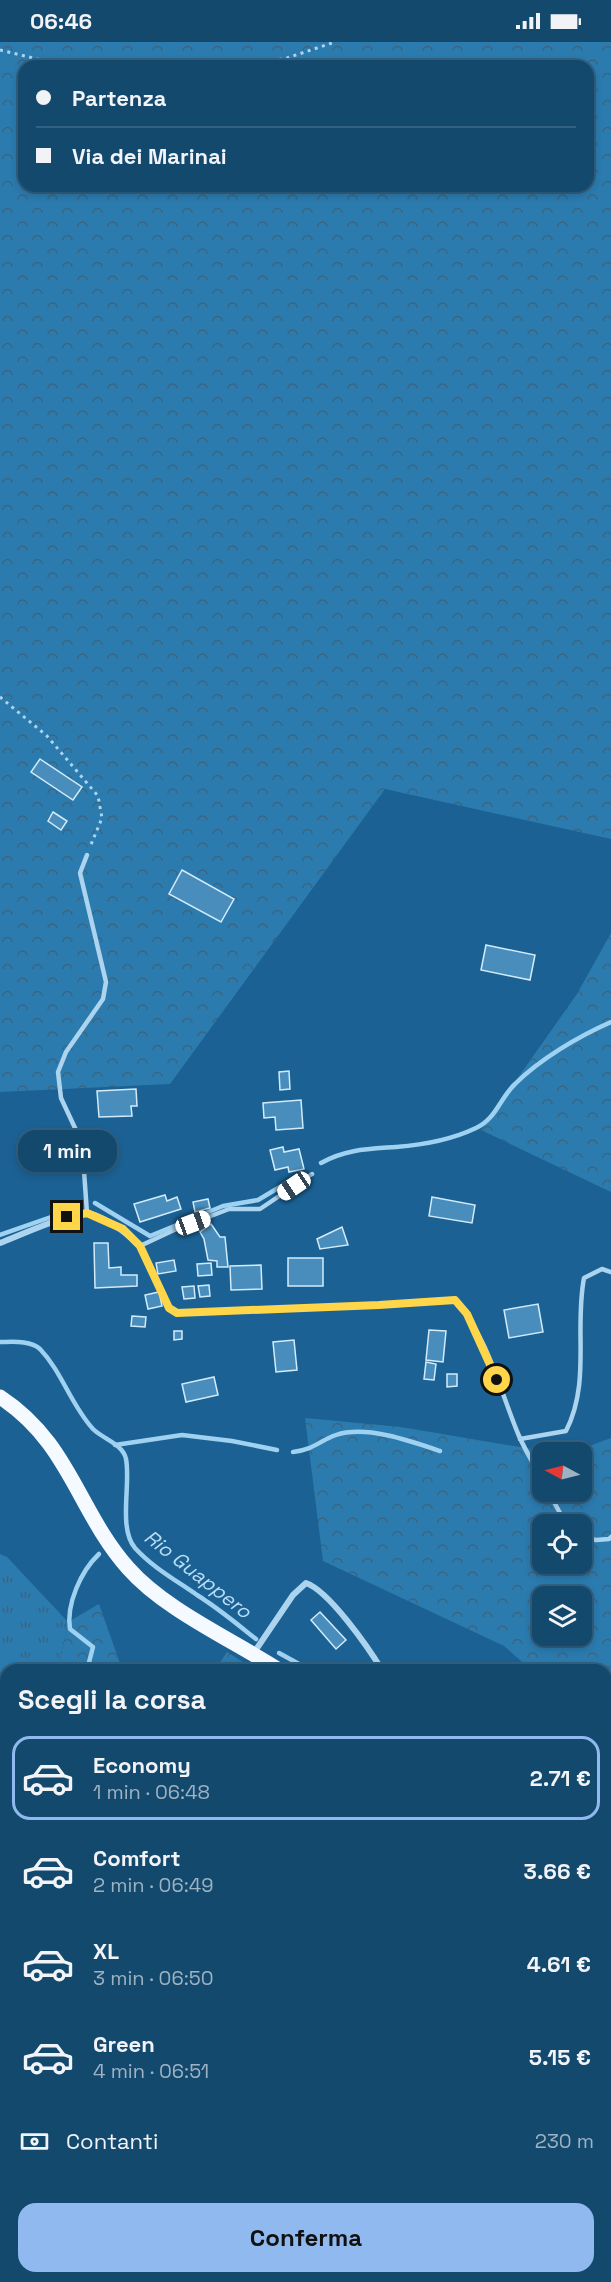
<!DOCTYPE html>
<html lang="it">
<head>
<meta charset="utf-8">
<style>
	body { margin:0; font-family:"Space Grotesk",sans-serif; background:#1d5073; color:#f1f3f6; height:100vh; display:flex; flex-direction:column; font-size:22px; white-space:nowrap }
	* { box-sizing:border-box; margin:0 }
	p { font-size:20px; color:#9db2c2 }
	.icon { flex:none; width:33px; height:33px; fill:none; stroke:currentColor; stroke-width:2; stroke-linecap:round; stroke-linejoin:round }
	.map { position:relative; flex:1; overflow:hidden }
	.details { position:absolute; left:0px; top:1622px; width:612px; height:620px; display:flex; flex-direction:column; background:#14496e; border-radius:18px 18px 0 0; box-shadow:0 3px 9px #0003,0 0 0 2px #336181 }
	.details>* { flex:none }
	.top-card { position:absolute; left:18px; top:18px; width:576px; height:132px; border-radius:18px; box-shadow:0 3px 9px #0003,0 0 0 2px #336181; display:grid; align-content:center; height:132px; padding:0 18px; background:#14496e }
	.needle { width:39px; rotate:277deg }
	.fabs { position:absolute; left:532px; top:1400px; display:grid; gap:12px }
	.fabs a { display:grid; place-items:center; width:60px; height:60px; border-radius:12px; background:#14496e; box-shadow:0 3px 9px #0003,0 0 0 2px #336181; font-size:30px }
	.end { position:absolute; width:27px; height:27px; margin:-14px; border:8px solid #ffd54a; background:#111; box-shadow:0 0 0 3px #111 }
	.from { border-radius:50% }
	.bubble { position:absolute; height:42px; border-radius:18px; background:#14496e; box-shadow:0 3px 9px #0003,0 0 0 2px #336181; font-size:20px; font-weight:800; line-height:42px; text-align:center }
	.car { position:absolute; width:18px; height:36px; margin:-18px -9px; border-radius:8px; box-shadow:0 0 4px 2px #0007; background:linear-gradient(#fff 24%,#345 0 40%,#fff 0 76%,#345 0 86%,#fff 0) }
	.top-card b { display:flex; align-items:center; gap:21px; height:57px; font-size:22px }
	.top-card b+b { border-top:2px solid #336181 }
	.top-card i { width:15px; height:15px; background:#f1f3f6 }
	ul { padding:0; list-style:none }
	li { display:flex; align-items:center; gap:18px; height:84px; margin:0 12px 9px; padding:0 6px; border:3px solid transparent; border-radius:18px }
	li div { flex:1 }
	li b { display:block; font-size:22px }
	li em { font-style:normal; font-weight:800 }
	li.selected { border-color:#90b9f0 }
	li>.icon { width:54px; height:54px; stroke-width:1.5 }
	h2 { padding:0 18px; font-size:27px; line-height:72px }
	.pay { display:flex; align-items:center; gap:15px; height:66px; padding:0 18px; font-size:22px }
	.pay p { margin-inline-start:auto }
	.button { display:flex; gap:12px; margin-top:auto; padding:12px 18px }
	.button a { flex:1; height:69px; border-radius:18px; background:#90b9f0; color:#111; font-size:24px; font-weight:800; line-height:69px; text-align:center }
	.status { display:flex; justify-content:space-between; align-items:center; height:42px; padding:0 30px; background:#14496e; direction:ltr }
	.status svg { height:16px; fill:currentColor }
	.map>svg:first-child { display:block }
</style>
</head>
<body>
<div class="status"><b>06:46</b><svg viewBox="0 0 49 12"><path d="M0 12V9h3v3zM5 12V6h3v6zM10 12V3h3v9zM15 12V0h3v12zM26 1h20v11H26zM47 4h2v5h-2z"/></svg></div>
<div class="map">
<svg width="611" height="2240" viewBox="0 0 611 2240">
	<defs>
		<pattern id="grass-tufts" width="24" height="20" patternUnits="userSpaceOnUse" patternTransform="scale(1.5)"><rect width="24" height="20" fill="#2b7baf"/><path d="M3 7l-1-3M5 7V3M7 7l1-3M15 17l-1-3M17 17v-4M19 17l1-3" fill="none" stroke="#3c647e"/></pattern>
		<pattern id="forest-crowns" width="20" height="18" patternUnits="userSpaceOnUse" patternTransform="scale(1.5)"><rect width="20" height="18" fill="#2b7baf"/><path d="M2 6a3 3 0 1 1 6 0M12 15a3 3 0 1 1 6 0" fill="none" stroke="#3c647e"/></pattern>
	</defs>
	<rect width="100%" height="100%" fill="#1b6193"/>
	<path fill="url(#grass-tufts)" d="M0,1512L7,1515L68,1580L58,1627L6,1628V1952L0,1953Z"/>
	<g fill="url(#forest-crowns)" fill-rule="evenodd">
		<path d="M0,0H611V797L385,747L170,1042L0,1050ZM24,24H588V144H24Z"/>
		<path d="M611,891V1150L481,1088L577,952Z"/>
		<path d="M305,1376L401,1385L549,1410H543V1449H582V1410H573L611,1396V1953L606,1950V1628L530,1627L504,1604L323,1519ZM543,1482H582V1521H543ZM543,1554H582V1593H543Z"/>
		<path d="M99,1562L122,1627H58L68,1580Z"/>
		<path d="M227,1610L254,1627H220L217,1625Z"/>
		<path d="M6,1952V2235H606V2209L611,2207V2240H0V1953Z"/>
	</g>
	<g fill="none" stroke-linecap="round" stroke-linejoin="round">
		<g stroke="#9fd1f1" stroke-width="4.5">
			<path d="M321,1121C346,1107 369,1107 396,1105C422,1103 453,1097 476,1086C496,1077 500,1056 515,1042C540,1017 579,994 611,980"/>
			<path d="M95,1161L150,1194L223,1164L258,1158L300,1133"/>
			<path d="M0,1193L74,1167"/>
			<path d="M0,1300C12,1300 30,1298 40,1307C62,1330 71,1363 93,1387C103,1397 123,1402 126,1417C131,1442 118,1486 135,1506C152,1525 177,1539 197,1553C218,1566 237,1582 256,1597"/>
			<path d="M115,1403L182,1393L232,1399L277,1408"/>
			<path d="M293,1410C313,1408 319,1399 336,1393C366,1383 411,1399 440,1409"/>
			<path d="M279,1611L310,1628"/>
			<path d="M87,1628L93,1605L70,1587C66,1562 81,1529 99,1512"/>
			<path d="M73,2240V2235"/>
		</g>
	</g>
	<g fill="#488dbc" stroke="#d2ebfa" stroke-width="1.5">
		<path d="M40,717L82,745L73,758L31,730Z"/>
		<path d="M53,770L67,779L61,788L48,779Z"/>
		<path d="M182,828L234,857L221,880L169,852Z"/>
		<path d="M486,903L535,913L530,938L481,928Z"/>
		<path d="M289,1029L290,1047L280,1048L279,1030Z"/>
		<path d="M136,1047L137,1064H131L132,1074L99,1075L97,1049Z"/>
		<path d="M301,1058L303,1086L276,1088L275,1075L264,1076L263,1061Z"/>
		<path d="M283,1105L284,1110L299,1107L304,1127L289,1130L288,1125L275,1128L270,1108Z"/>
		<path d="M165,1153L167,1159L177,1155L181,1167L140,1180L134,1162Z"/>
		<path d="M432,1155L475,1163L472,1181L429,1174Z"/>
		<path d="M208,1157L210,1166L195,1170L193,1160Z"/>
		<path d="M211,1182L220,1195H225L228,1225H217V1219L208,1218L204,1197L200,1190Z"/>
		<path d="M342,1185L348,1203L320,1207L317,1197Z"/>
		<path d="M94,1201H108L109,1226L121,1225V1233H137V1244L95,1246Z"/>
		<rect x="288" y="1216" width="35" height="28"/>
		<path d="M174,1218L176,1229L158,1232L156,1221Z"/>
		<path d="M211,1221L212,1233L198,1234L197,1222Z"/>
		<path d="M261,1223L262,1247L231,1248L230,1224Z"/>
		<path d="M209,1243L210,1254L200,1255L198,1244Z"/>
		<path d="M194,1244L195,1256L184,1257L182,1245Z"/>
		<path d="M159,1250L162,1264L148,1267L145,1253Z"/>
		<path d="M538,1262L543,1290L509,1296L504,1268Z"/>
		<path d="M132,1274L146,1275L145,1285L131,1284Z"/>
		<path d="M429,1288L446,1289L443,1320L426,1318Z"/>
		<path d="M174,1289H182V1297L174,1298Z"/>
		<path d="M294,1298L297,1328L276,1330L273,1300Z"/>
		<path d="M426,1320L436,1322L434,1338L424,1337Z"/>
		<path d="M447,1332H457V1344L447,1345Z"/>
		<path d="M214,1335L218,1353L186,1360L182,1342Z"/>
		<path d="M320,1570L346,1598L336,1607L311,1578Z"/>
		<path d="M0,1636L6,1644V1656L0,1660Z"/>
	</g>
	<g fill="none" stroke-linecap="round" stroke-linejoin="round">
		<path stroke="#3d79a3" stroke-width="15" stroke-dasharray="15 8" stroke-linecap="butt" d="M470,2235L471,2240"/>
		<g stroke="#acd4ef" stroke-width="3" stroke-dasharray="3 4.5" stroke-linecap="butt">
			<path d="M0,8L66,24"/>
			<path d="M242,24L287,16L335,0"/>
			<path d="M0,655L47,694L98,754L102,776L90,805"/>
			<path d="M606,1691L611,1690"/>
			<path d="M606,2067L611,2072"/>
		</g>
		<g stroke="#acd4ef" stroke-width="4.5">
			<path d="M87,813L80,831L106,940L103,957L66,1010L58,1030L61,1056L82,1101L87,1171"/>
			<path d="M312,1132L260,1167H229L172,1189L140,1204L169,1266L177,1271L314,1266L455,1258C488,1295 500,1349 519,1394C526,1410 535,1424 543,1439"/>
			<path d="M520,1397L566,1389C591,1340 574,1288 584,1236L602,1227L611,1230"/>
			<path d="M548,1449L566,1482"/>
			<path d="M582,1495L596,1498L609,1497L611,1495"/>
		</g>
		<g stroke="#acd4ef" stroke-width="6">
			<path d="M0,1201C16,1195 75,1168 89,1171C109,1177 125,1190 140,1204"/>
			<path d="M253,1612L293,1553L306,1541C329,1549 368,1605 382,1628"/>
		</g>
		<path stroke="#f4faff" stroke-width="15" d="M0,1355C70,1401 77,1468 128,1526C165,1568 231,1597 279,1628"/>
	</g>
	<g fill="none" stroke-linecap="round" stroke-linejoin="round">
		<path stroke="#ffd54a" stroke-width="8" d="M67,1175L87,1171L123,1187L140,1204L169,1266L177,1271L379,1263L455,1258L467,1272L497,1338"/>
	</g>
	<g text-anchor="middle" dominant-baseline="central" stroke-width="6" stroke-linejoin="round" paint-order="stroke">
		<g font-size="20" font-style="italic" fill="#b8def6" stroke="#1b6193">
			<text transform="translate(198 1532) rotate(38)">Rio Guappero</text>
		</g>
	</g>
</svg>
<div class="fabs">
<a><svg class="needle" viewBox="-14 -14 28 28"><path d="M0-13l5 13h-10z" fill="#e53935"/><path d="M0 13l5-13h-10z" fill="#9db2c2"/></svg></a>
<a><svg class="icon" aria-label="locate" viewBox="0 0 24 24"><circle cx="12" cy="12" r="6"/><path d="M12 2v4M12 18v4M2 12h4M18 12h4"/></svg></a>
<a><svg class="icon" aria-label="layers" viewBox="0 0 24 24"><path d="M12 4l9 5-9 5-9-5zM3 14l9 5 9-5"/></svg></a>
</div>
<i class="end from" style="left:497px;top:1338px"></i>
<i class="end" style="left:67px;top:1175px"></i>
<div class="bubble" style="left:18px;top:1088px;width:99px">1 min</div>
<i class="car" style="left:294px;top:1144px;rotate:236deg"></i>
<i class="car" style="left:193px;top:1181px;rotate:70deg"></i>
<div class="top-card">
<b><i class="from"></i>Partenza</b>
<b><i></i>Via dei Marinai</b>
</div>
<section class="details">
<h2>Scegli la corsa</h2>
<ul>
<li class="selected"><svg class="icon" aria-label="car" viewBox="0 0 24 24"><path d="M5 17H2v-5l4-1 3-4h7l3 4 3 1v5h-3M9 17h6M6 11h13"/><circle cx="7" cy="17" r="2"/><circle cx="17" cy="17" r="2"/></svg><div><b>Economy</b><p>1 min · 06:48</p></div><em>2.71 €</em></li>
<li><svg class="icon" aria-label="car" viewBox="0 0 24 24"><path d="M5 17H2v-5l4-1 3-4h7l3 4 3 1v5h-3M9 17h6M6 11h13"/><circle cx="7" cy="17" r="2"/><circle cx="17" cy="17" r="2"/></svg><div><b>Comfort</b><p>2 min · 06:49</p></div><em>3.66 €</em></li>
<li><svg class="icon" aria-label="car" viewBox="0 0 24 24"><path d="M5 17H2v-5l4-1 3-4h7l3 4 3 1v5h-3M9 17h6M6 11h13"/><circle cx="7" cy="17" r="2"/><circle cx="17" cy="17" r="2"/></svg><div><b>XL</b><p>3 min · 06:50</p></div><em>4.61 €</em></li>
<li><svg class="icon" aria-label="car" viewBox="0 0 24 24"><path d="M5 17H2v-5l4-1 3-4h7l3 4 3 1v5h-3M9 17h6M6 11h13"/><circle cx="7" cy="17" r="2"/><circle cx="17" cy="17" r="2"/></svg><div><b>Green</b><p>4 min · 06:51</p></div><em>5.15 €</em></li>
</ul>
<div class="pay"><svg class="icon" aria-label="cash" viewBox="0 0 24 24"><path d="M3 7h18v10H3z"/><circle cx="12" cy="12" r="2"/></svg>Contanti<p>230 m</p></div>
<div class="button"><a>Conferma</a></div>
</section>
</div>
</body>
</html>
